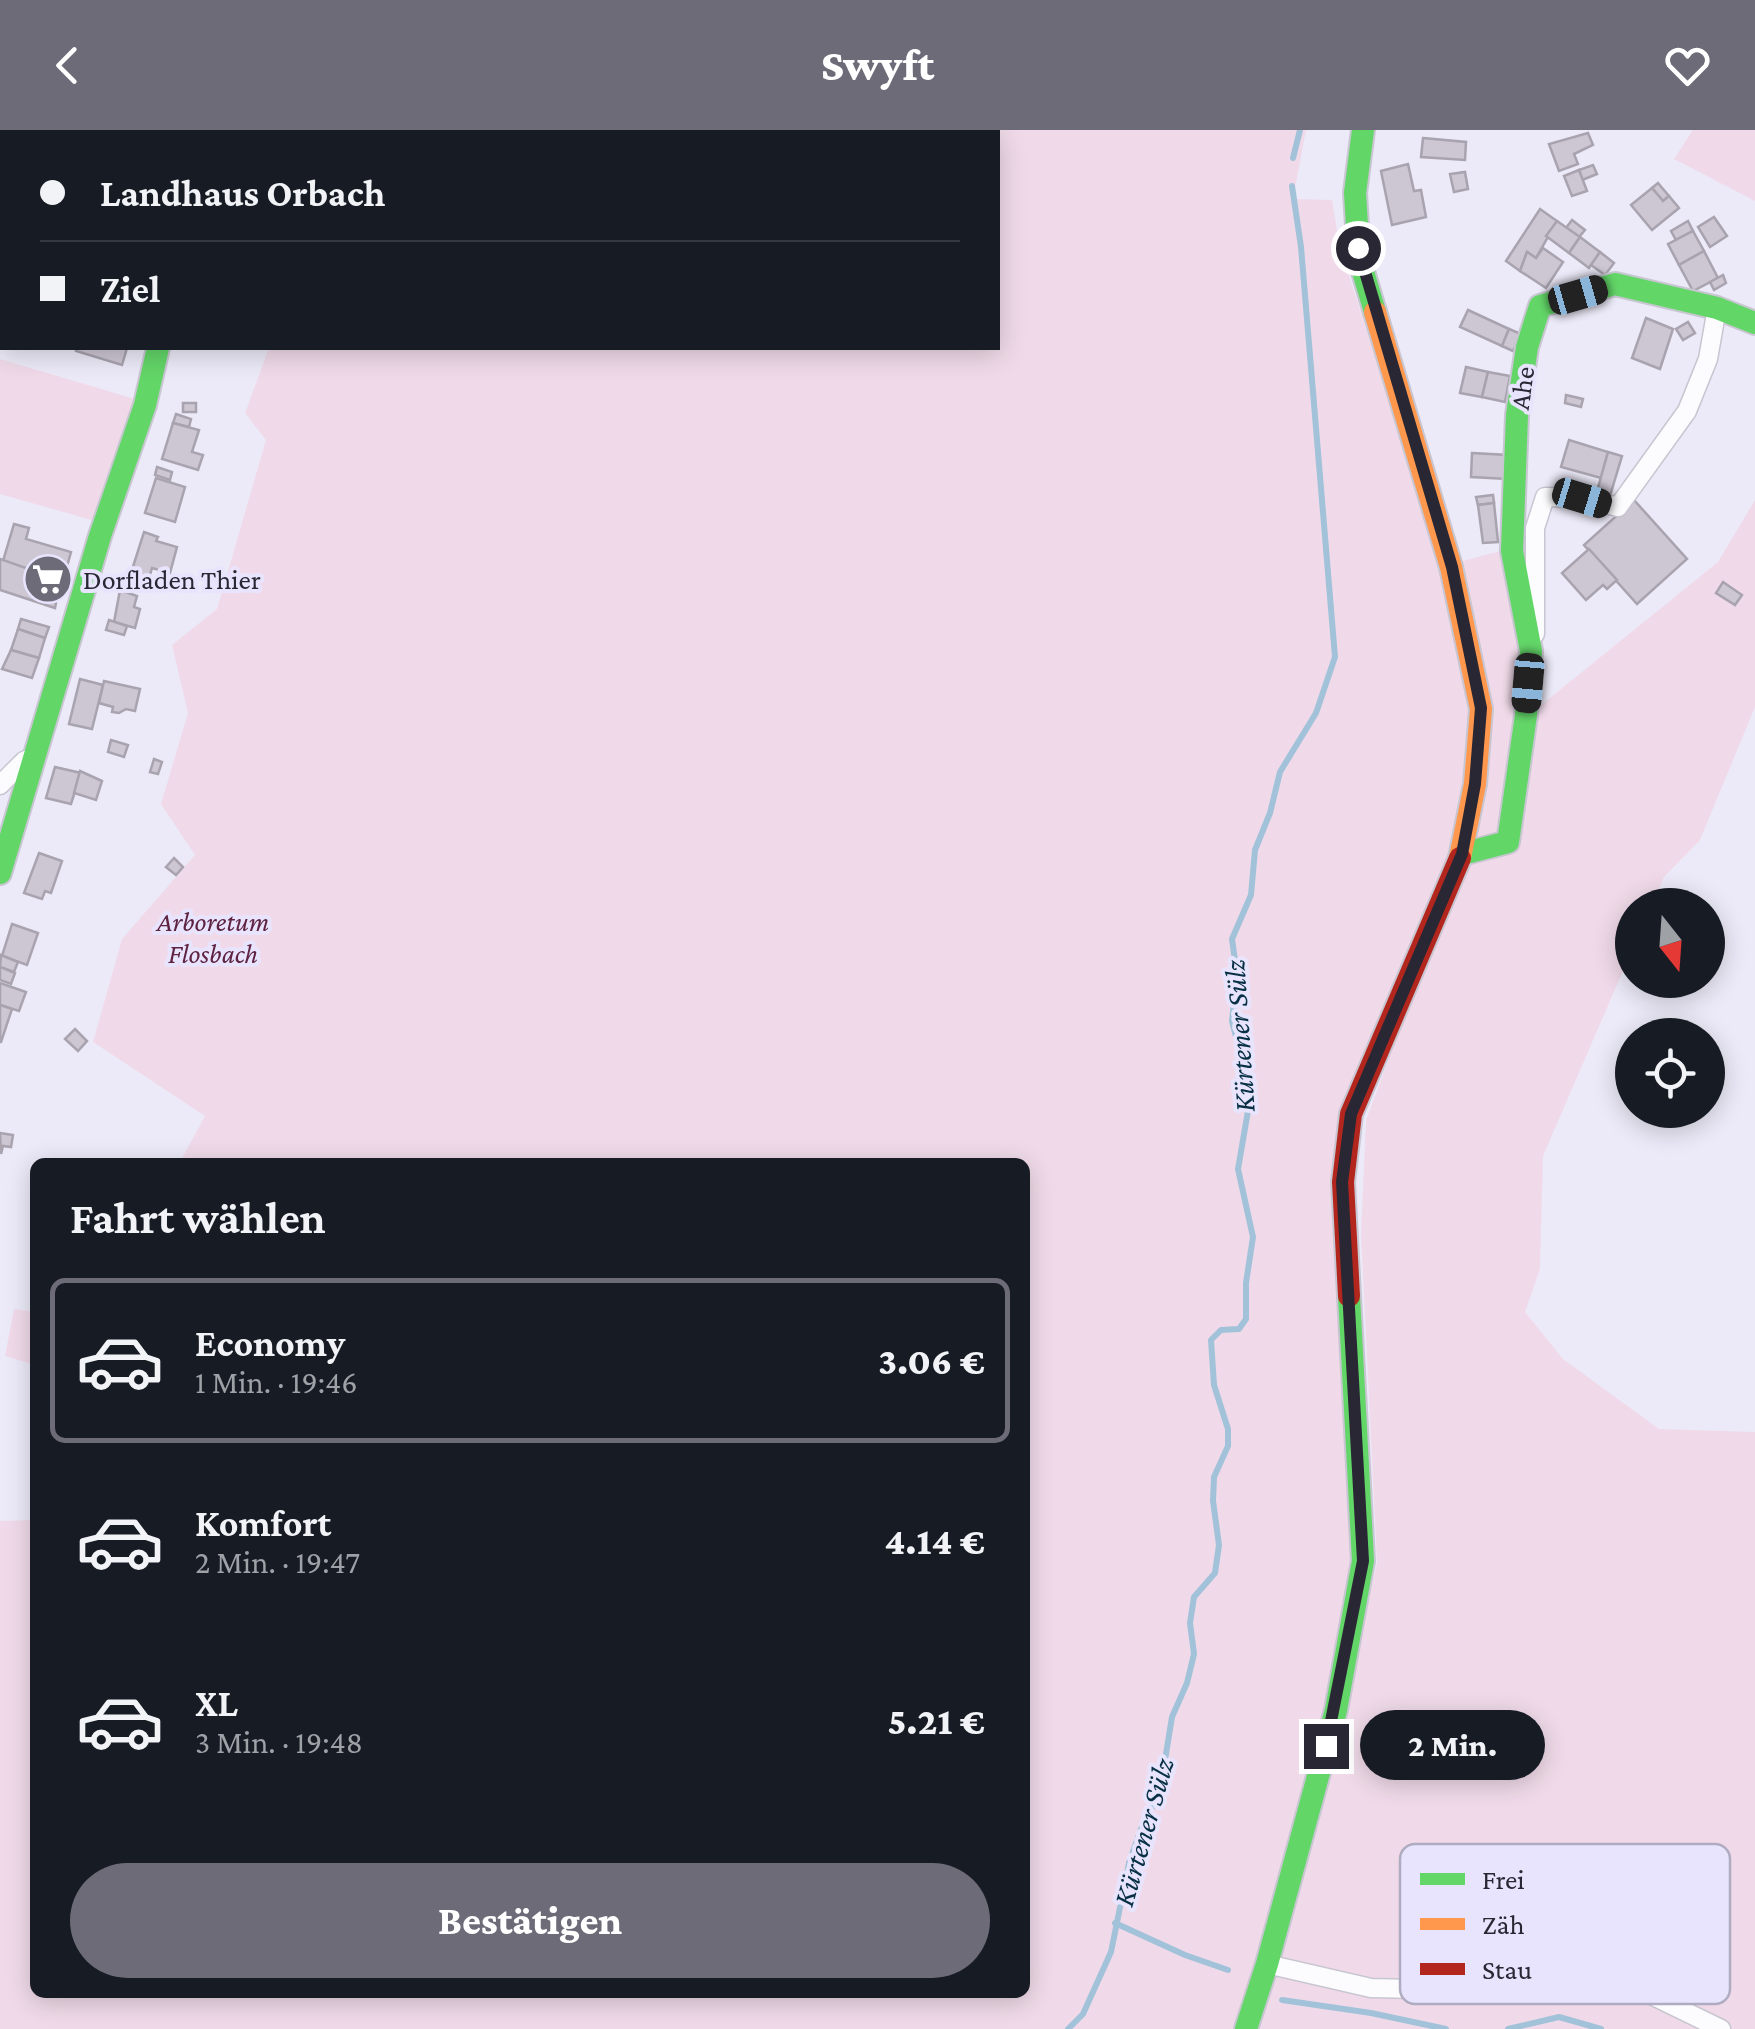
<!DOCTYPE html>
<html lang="de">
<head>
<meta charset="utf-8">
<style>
	body { margin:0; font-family:"Crimson Pro",serif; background:#20242c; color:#f1f3f6; height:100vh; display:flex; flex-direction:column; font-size:38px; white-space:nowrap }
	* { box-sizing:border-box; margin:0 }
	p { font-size:32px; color:#9ea1a6 }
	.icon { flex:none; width:55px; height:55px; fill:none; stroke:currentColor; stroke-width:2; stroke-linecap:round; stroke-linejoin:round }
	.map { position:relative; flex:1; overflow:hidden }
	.side { position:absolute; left:30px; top:1028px; width:1000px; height:840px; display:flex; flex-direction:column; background:#171b24; border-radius:15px; box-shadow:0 5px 25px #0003 }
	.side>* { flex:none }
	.top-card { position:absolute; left:0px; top:0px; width:1000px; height:220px; box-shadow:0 5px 25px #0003; display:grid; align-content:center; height:220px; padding:0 40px; background:#171b24 }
	.needle { width:65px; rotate:163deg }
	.fabs { position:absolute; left:1615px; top:758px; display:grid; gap:20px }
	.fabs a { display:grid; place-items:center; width:110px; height:110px; border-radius:50%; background:#171b24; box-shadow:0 5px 25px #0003; font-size:50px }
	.end { position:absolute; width:45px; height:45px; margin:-22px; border:12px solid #292733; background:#fff; box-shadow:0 0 0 5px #fff }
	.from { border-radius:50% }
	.bubble { position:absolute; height:70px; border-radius:35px; background:#171b24; box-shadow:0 5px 25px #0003; font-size:32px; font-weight:800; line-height:70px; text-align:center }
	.car { position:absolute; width:30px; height:60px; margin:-30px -15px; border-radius:12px; box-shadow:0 0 8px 2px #0007; background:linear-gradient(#222 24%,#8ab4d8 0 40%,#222 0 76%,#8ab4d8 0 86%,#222 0) }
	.top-card b { display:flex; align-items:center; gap:35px; height:95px; font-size:38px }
	.top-card b+b { border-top:2px solid #363941 }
	.top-card i { width:25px; height:25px; background:#f1f3f6 }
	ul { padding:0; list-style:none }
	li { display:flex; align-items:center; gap:30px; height:165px; margin:0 20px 15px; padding:0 20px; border:5px solid transparent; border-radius:15px }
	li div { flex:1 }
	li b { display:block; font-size:38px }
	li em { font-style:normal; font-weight:800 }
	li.current { border-color:#6d6b78 }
	li>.icon { width:90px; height:90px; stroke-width:1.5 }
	h2 { padding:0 40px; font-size:45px; line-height:120px }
	.primary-button { display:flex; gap:20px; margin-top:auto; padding:20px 40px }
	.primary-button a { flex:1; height:115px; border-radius:60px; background:#6d6b78; color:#fff; font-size:40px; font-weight:800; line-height:115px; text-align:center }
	header { display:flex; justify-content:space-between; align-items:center; height:130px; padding:0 40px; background:#6d6b78; color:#fff; font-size:45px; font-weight:800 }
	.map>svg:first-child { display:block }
</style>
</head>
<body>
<header><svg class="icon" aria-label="back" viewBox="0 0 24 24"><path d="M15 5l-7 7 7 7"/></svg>Swyft<svg class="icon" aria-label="heart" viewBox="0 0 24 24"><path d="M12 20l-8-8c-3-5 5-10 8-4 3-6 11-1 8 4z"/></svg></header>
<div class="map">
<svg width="1755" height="1899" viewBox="0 0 1755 1899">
	<rect width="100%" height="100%" fill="#eceaf8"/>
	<g fill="#f0dae9">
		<path d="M386,0H1306L1293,69L1332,70L1340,118L1445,441L1477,579L1460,722L1346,983L1356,1429L1331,1581L1238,1899H0V1391L35,1390V1862H1025V1032H180L205,986L93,912L122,809L195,725L161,674L188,583L172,515L217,479L266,310L245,283L269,218H998V2H384Z"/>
		<path d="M1693,0H1755V71L1674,29Z"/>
		<path d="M0,229L135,269L95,391L0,364Z"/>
		<path d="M1755,370V577L1700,710L1664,747L1652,775H1632V820L1543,1026L1540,1139L1525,1182L1563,1229L1659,1299L1755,1302V1899H1727L1647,1858L1371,1852L1275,1831L1321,1685L1377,1432L1361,1104L1366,990L1464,726L1507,715L1530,584L1718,432Z"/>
		<path d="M1508,419L1526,521L1505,710L1467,720L1478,657L1455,433Z"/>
		<path d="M14,1179L35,1182V1235L5,1226Z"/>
		<path d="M1272,1839L1370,1864L1584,1860L1642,1865L1714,1899H1254Z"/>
	</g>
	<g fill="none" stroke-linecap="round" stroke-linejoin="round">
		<g stroke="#a2c2da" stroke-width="6">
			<path d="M1293,28L1300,0"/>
			<path d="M1115,1793L1185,1825L1228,1840"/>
			<path d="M1282,1870L1371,1883L1446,1899"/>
			<path d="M1068,1899L1083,1884L1111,1822L1129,1733L1145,1688L1159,1667L1172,1587L1187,1553L1194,1524L1190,1493L1194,1467L1215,1443L1219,1415L1213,1371L1214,1347L1228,1316V1299L1214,1255L1211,1210L1221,1200L1239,1199L1246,1189V1153L1253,1107L1238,1039L1248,981L1238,951L1243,934L1232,891L1237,845L1232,809L1251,765L1255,720L1270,683L1280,642L1316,583L1335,527L1301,117L1292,56"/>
			<path d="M1508,1899L1559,1887L1601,1899"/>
		</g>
	</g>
	<g fill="#cdc6d3" stroke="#a8a3ae" stroke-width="2.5">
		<path d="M247,0H287L290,2H246Z"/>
		<path d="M1588,3L1593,15L1574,24L1578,34L1559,41L1549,14Z"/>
		<path d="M1423,8L1466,12L1465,30L1421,27Z"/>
		<path d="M1408,34L1414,61L1421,60L1426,87L1392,95L1381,41Z"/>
		<path d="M1593,35L1597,44L1582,50L1579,40Z"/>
		<path d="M1579,40L1587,61L1572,66L1564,46Z"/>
		<path d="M1465,42L1468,59L1454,62L1450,44Z"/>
		<path d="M1658,53L1669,66L1663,71L1652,58Z"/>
		<path d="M1652,58L1663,71L1669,66L1679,78L1652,100L1631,75Z"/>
		<path d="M1540,79L1557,91L1536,128L1527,122L1520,141L1506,131Z"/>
		<path d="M1714,87L1727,106L1710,117L1698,97Z"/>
		<path d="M1572,90L1585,100L1579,107L1566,98Z"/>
		<path d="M1557,91L1580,107L1569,123L1546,106Z"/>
		<path d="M1688,91L1693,101L1676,110L1671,101Z"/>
		<path d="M1693,101L1704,121L1679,135L1668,114Z"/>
		<path d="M1580,107L1600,122L1589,138L1569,123Z"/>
		<path d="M1543,118L1563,132L1546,158L1520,141L1527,122L1536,128Z"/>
		<path d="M1704,121L1718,148L1693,161L1679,135Z"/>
		<path d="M1600,122L1614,133L1605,145L1591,135Z"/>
		<path d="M1723,145L1726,153L1714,160L1710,152Z"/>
		<path d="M1468,180L1509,199L1502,216L1460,197Z"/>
		<path d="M1646,188L1673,199L1660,239L1632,228Z"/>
		<path d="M1688,192L1695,203L1683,210L1676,199Z"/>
		<path d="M1509,199L1521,204L1513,221L1502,216Z"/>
		<path d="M77,218H127L122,235L76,221Z"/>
		<path d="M1466,237L1488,242L1482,267L1460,263Z"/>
		<path d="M1488,242L1510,246L1505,272L1482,267Z"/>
		<path d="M1566,265L1583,269L1581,277L1565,273Z"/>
		<rect x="183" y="273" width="13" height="9"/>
		<path d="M176,284L191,289L189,297L173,293Z"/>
		<path d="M173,293L199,300L192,322L203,325L198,340L162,329Z"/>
		<path d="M1569,310L1608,322L1601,348L1561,337Z"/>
		<path d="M1608,322L1622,326L1609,369L1596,365Z"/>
		<path d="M1472,323L1508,325L1507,349L1471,347Z"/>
		<path d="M157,337L172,342L170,350L155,345Z"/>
		<path d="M156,348L185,357L175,392L145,383Z"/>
		<path d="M1493,365L1494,373L1478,375L1476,367Z"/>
		<path d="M1634,370L1687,429L1637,474L1584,415Z"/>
		<path d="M1494,373L1498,412L1483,413L1478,375Z"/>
		<path d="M14,394L29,398L26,409L71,422L63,451L3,431Z"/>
		<path d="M144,402L158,407L156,411L177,417L170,443L152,438L148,452L130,446Z"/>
		<path d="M1589,419L1617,450L1607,459L1603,455L1586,470L1562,443Z"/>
		<path d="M0,429L60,450L55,478L0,460Z"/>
		<path d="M1723,452L1742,465L1735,475L1716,463Z"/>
		<path d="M120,460L137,466L134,477L140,479L135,498L114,492Z"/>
		<path d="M21,489L49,497L45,508L18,499Z"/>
		<path d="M109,490L127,496L124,505L106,500Z"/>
		<path d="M18,499L45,508L39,528L11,520Z"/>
		<path d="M11,520L39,528L32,548L2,539Z"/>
		<path d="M80,549L103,555L92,599L69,594Z"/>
		<path d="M104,551L140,559L135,581L126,579L119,583L112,582L113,577L99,573Z"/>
		<path d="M111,610L128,615L124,627L108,622Z"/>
		<path d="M154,629L162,632L158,644L150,642Z"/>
		<path d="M55,637L81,643L71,674L46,668Z"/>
		<path d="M80,641L102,651L96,670L74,663Z"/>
		<path d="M39,723L62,731L51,763L45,761L42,769L24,763Z"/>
		<path d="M174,728L183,737L176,745L166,737Z"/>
		<path d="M12,794L38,803L27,835L2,826Z"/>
		<path d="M1,825L18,832L14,842L0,837Z"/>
		<path d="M0,837L15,843L11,854L0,850Z"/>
		<path d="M0,853L26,862L19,881L0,875Z"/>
		<path d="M0,875L12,879L1,912H0Z"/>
		<path d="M75,899L87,911L78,921L65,909Z"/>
		<path d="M0,1003L13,1005L11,1017L3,1016L1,1024Z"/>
	</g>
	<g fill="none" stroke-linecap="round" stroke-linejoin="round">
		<g stroke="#c8c6d1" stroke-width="21">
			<g id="street">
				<path d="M209,2L210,0"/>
				<path d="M0,34L2,35"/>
				<path d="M1535,504V398L1545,367L1582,368L1618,377L1687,281L1708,229L1717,178"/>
				<path d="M0,655L24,631L37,625"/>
				<path d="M1267,1834L1371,1858L1509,1861L1583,1854L1643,1861L1721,1899"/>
			</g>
		</g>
		<g stroke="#c8c6d1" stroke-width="26">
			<g id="fast">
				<path d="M1363,0L1355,63L1359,128L1375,182"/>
				<path d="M1462,724L1508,712L1526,585L1531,521L1512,421L1517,285L1527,217L1540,176L1615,154L1717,178L1755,193"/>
				<path d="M0,743L100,406L145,275L158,218"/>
				<path d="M1246,1899L1267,1834L1336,1580L1363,1431L1349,1166"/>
			</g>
		</g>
		<g stroke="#c8c6d1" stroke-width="26">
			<path id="slow" d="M1375,182L1451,437L1481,579L1475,654L1460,728"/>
		</g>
		<g stroke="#c8c6d1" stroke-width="26">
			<path id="jam" d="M1349,1166L1343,1052L1351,984L1460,728"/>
		</g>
		<use href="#street" stroke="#fcfcfe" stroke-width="18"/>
		<use href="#fast" stroke="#63d668" stroke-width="22"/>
		<use href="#slow" stroke="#ff974d" stroke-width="22"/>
		<use href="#jam" stroke="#b3261e" stroke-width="22"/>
	</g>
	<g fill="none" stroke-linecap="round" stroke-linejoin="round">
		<path stroke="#292733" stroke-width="12" d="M1326,1616L1363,1431L1342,1052L1351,984L1462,724L1475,654L1481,578L1452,437L1358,118"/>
	</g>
	<defs>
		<g id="supermarket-disc" transform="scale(2.5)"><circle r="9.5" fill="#6d6b78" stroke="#e9e4fe"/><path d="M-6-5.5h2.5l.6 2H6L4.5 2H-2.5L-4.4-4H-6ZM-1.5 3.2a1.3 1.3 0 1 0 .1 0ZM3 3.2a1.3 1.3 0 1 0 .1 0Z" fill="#fff"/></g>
	</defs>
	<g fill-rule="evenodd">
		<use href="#supermarket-disc" x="48" y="449"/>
	</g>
	<g text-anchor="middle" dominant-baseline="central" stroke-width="8" stroke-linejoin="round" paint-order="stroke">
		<g font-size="28" fill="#292733" stroke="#e9e4fe">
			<text transform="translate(1522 258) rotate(-82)">Ahe</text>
		</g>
		<g font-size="28" fill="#292733" stroke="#e9e4fe" text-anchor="start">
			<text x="83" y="449">Dorfladen Thier</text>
		</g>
		<g font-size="28" font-style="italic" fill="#5e2341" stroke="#e9e4fe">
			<text x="213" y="791">Arboretum<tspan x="213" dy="32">Flosbach</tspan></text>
		</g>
		<g font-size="30" font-style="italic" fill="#083044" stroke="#e9e4fe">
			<text transform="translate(1239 906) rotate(-94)">Kürtener Sülz</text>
			<text transform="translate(1143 1702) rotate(-74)">Kürtener Sülz</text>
		</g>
	</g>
	<rect x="1400" y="1714" width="330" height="160" rx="15" fill="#e9e4fe" stroke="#afabc1" stroke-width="2.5"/>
	<rect x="1420" y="1743" width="45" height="12" fill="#63d668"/>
	<rect x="1420" y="1788" width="45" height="12" fill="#ff974d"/>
	<rect x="1420" y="1833" width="45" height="12" fill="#b3261e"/>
	<g font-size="28" fill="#292733">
		<text x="1482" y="1759">Frei</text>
		<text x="1482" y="1804">Zäh</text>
		<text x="1482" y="1849">Stau</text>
	</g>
</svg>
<div class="fabs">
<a><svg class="needle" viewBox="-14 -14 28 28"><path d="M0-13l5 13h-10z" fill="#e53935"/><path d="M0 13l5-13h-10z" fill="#9ea1a6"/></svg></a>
<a><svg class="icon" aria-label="locate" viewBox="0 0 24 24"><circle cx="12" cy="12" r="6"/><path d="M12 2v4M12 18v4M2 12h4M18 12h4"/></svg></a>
</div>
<i class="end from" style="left:1358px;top:118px"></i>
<i class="end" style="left:1326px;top:1616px"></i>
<div class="bubble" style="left:1360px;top:1580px;width:185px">2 Min.</div>
<i class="car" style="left:1578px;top:165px;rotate:74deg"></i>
<i class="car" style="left:1582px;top:368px;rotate:107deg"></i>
<i class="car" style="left:1528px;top:553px;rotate:185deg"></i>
<div class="top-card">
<b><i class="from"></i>Landhaus Orbach</b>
<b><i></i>Ziel</b>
</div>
<section class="side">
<h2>Fahrt wählen</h2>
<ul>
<li class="current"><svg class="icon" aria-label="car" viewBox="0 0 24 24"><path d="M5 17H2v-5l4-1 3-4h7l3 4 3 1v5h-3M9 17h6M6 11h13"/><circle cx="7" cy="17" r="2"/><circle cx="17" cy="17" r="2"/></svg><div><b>Economy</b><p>1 Min. · 19:46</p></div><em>3.06 €</em></li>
<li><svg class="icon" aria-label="car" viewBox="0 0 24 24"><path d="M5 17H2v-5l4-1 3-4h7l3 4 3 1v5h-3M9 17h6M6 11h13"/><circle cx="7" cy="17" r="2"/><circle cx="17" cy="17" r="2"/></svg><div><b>Komfort</b><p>2 Min. · 19:47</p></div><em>4.14 €</em></li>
<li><svg class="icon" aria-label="car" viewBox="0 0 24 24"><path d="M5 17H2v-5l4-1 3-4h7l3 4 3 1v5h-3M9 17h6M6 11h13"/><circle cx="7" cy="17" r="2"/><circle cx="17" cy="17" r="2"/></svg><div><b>XL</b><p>3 Min. · 19:48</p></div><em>5.21 €</em></li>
</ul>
<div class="primary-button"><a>Bestätigen</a></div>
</section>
</div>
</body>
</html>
